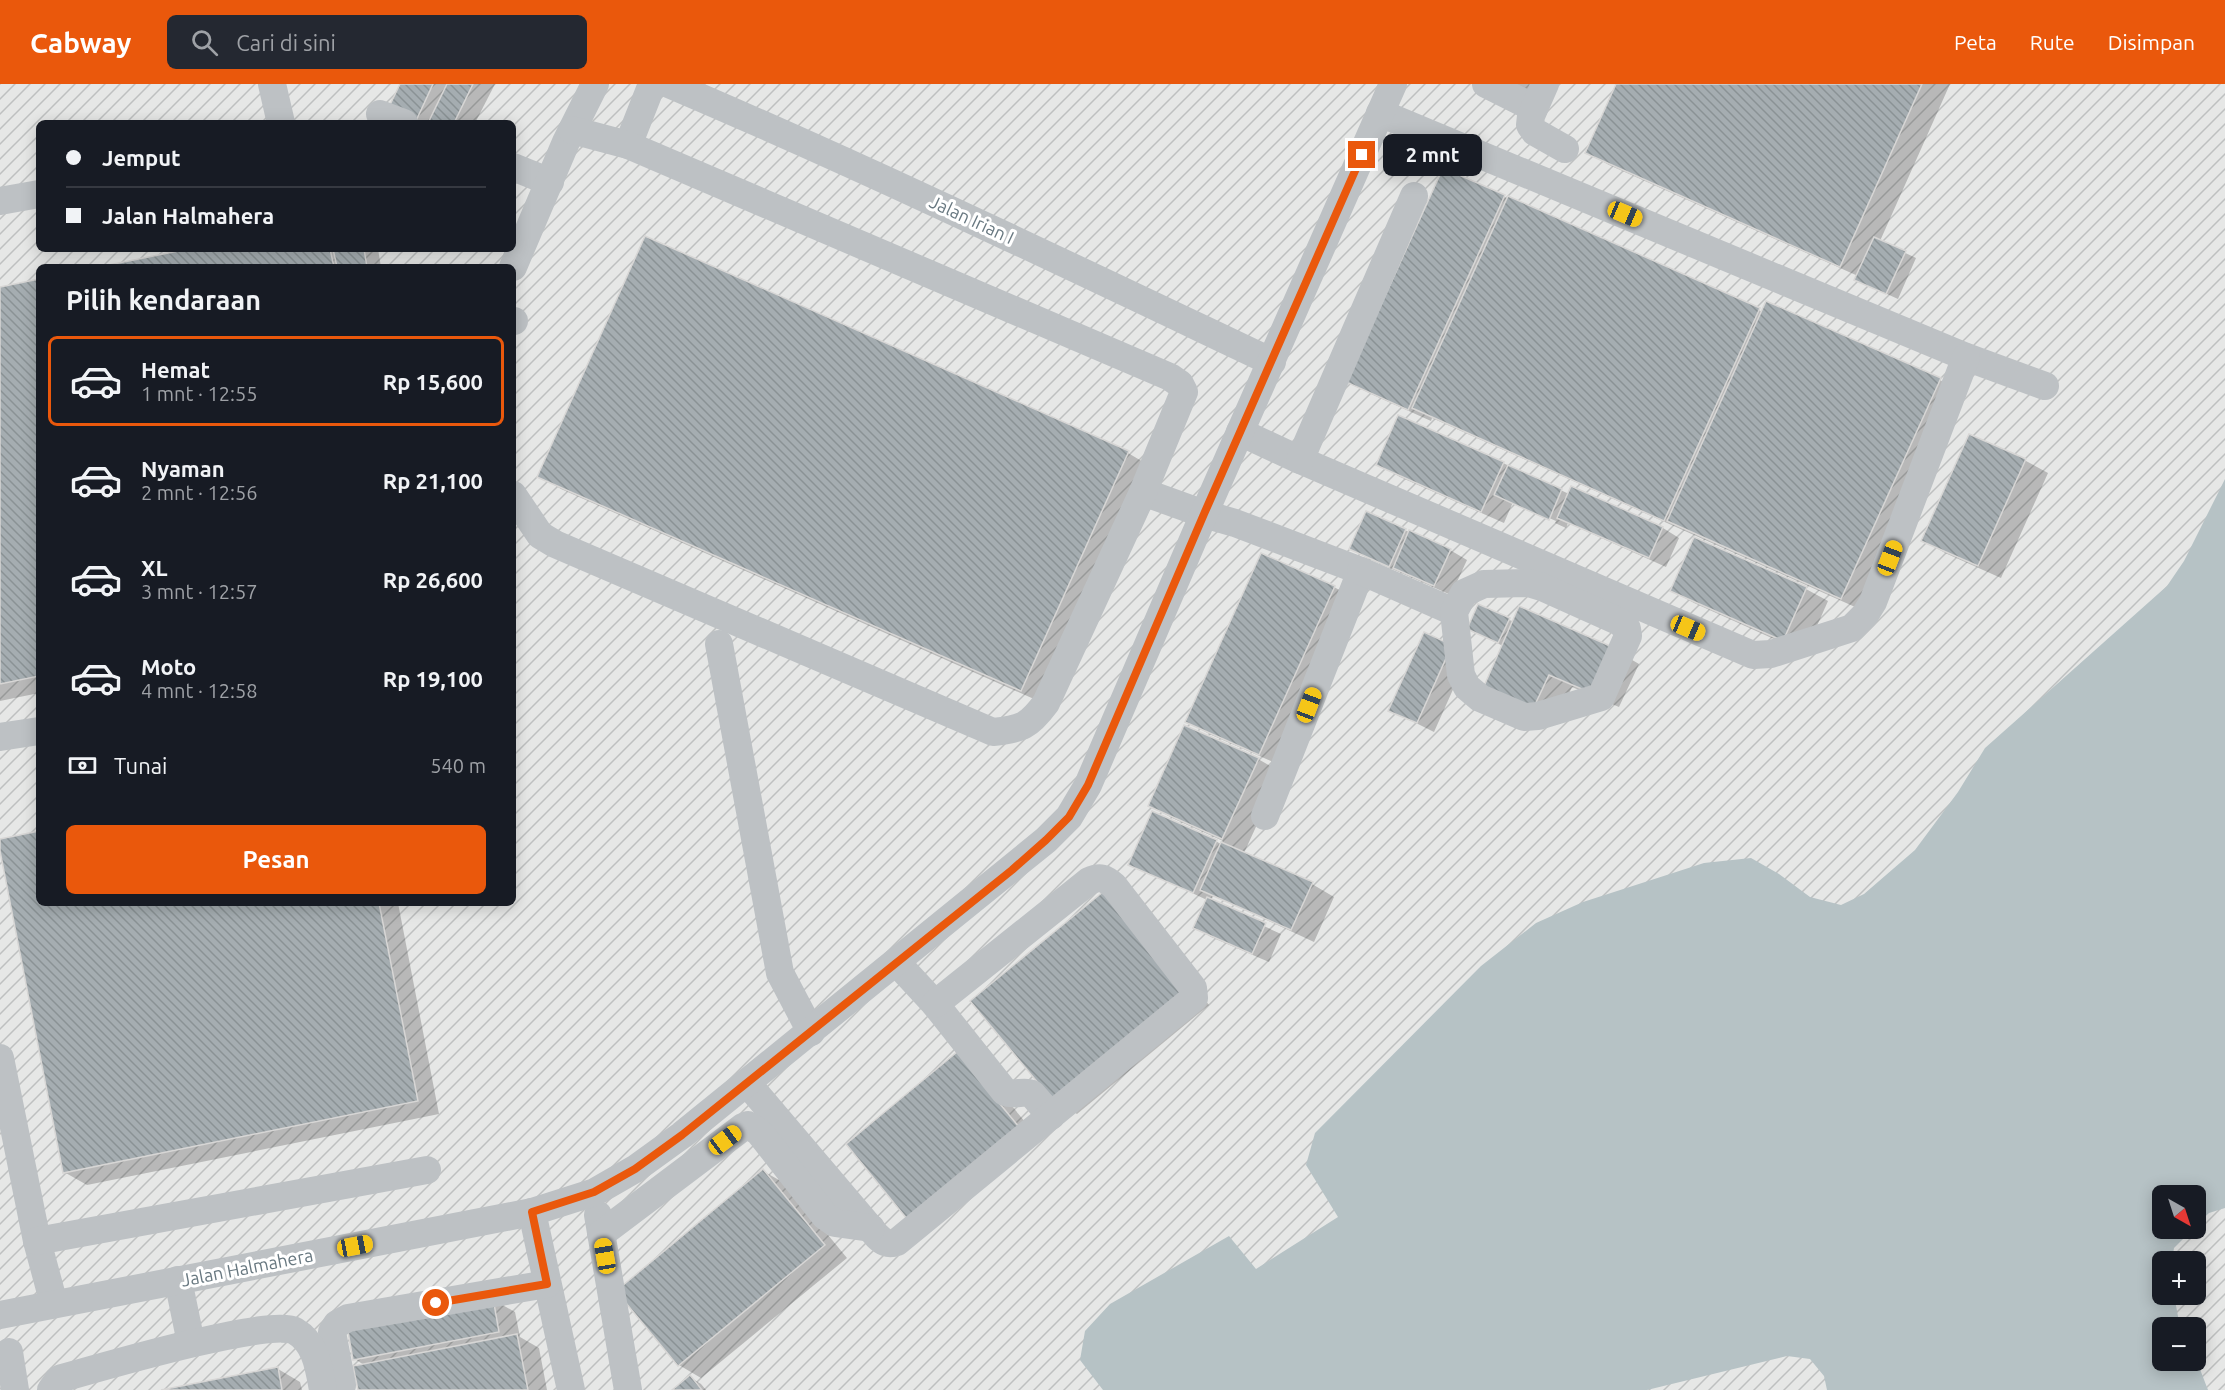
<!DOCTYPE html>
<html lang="id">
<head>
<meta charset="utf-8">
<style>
	body { margin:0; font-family:Ubuntu,sans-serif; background:#242831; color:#f1f3f6; height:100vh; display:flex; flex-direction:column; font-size:22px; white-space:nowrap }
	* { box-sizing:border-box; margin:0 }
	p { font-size:20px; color:#9ea1a6 }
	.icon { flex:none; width:33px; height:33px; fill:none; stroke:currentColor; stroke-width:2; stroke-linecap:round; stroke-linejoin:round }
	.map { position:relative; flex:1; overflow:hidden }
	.side { position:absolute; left:36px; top:180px; width:480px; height:642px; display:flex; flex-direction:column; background:#171b24; border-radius:9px; box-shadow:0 3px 15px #0003 }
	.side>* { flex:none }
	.guide { position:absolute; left:36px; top:36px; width:480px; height:132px; border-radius:9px; box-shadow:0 3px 15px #0003; display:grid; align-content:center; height:132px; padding:0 30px; background:#171b24 }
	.needle { width:39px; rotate:141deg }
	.tools { position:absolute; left:2152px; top:1101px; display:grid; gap:12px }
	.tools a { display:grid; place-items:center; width:54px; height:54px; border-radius:9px; background:#171b24; box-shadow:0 3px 15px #0003; font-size:30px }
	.end { position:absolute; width:27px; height:27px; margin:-14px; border:8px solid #ea580c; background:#fff; box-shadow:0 0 0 3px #fff }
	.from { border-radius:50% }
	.bubble { position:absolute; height:42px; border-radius:9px; background:#171b24; box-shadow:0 3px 15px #0003; font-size:20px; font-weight:700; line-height:42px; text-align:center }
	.car { position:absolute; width:18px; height:36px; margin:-18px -9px; border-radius:8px; box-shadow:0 0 4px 2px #0007; background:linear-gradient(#f5c518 24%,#345 0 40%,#f5c518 0 76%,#345 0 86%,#f5c518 0) }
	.guide b { display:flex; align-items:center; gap:21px; height:57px; font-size:22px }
	.guide b+b { border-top:2px solid #363941 }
	.guide i { width:15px; height:15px; background:#f1f3f6 }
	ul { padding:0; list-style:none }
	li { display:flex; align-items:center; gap:18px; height:90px; margin:0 12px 9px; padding:0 18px; border:3px solid transparent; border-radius:9px }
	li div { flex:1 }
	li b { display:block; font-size:22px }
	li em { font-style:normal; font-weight:700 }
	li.current { border-color:#ea580c }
	li>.icon { width:54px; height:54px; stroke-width:1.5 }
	h2 { padding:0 30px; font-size:27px; line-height:72px }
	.pay { display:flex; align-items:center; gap:15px; height:66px; padding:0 30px; font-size:22px }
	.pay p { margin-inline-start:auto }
	.action { display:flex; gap:12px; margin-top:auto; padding:12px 30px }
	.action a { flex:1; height:69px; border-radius:9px; background:#ea580c; color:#fff; font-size:24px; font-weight:700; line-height:69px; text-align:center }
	header { display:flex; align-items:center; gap:36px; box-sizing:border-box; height:84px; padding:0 30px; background:#ea580c; color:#fff }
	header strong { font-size:28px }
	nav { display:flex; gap:33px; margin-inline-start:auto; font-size:21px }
	.search { width:420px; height:54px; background:#242831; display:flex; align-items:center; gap:15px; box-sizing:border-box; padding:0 21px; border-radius:9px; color:#9ea1a6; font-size:22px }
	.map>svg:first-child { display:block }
</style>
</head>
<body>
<header>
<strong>Cabway</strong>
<div class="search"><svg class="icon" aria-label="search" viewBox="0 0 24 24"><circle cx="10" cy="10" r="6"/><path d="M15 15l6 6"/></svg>Cari di sini</div>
<nav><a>Peta</a><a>Rute</a><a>Disimpan</a></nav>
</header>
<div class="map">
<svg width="2225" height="1306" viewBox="0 0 2225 1306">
	<defs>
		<pattern id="industrial-furrows" width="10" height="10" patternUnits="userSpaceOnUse" patternTransform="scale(1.5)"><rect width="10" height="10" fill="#e6e7e6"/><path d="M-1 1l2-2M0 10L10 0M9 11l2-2" fill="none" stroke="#bec0c0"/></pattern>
		<pattern id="building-back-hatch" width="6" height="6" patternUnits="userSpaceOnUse" patternTransform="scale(1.5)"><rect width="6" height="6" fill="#a5adb1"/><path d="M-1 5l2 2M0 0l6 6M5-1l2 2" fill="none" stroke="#8a9295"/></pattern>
	</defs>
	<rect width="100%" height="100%" fill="#f5f5f2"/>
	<path fill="url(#industrial-furrows)" fill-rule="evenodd" d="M0,0H2225V1306H0ZM39,39H513V165H39ZM39,183H513V819H39ZM2163,1112H2196V1144H2163ZM2163,1178H2196V1210H2163ZM2163,1244H2196V1276H2163Z"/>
	<path fill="#b6c2c5" d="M2225,395V1124L2209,1129L2196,1141V1112H2163V1144L2193,1145L2174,1164L2172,1177L2163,1178V1210L2174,1211L2180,1243L2163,1244V1276L2196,1275L2208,1306H1827L1824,1292L1810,1275L1787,1272L1647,1306H1103L1080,1276L1085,1247L1110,1220L1229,1152L1256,1185L1338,1133L1306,1081L1315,1049L1481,882L1536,839L1583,818L1704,779L1751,774L1779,790L1810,813L1841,821L1864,810L1915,766L1958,708L1985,664L2167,502L2184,477Z"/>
	<g fill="#0003">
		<path d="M401,0H495L475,39H413Z"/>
		<path d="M1496,0H1540L1532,18Z"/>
		<path d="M1618,0H1950L1880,157L1916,174L1898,215L1867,201L1858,192L1609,81L1587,69Z"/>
		<path d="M1444,86L1763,228L1940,296L1962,308L1864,527L1432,334L1431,337L1371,310L1348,298Z"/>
		<path d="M196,165H378L381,183H106Z"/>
		<path d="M39,197V609L0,617V204Z"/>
		<path d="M1970,352L2026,377L2048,389L2001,494L1945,469L1923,456Z"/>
		<path d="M1128,369L1150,382L1043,619L561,405L539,392Z"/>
		<path d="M1503,379L1569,410L1663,444L1679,454L1666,483L1568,439L1566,444L1555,439L1556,437L1513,418L1504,439L1400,393L1378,380Z"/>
		<path d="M1366,429L1450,466L1467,476L1451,511L1367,474L1350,464Z"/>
		<path d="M1334,503L1357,516L1282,682L1209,650L1187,637Z"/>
		<path d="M1806,505L1828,517L1805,569L1694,519L1672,507Z"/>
		<path d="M1509,536L1617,567L1639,580L1619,623L1572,603L1554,641L1505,622L1503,562L1469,545Z"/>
		<path d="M1424,550L1468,572L1434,648L1390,626Z"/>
		<path d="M1185,643L1258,675L1281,688L1244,769L1312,800L1334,813L1314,858L1213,811L1210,817L1281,850L1269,878L1211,853L1195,843L1207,816L1130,780L1216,757L1222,761L1223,757L1172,734L1149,721Z"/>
		<path d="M39,748V819H398L439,1030L87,1101L64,1088L0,759V756Z"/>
		<path d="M1127,821L1209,921L1077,1030L1055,1017Z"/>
		<path d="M979,982L1040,1056L908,1134Z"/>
		<path d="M763,1087L786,1100L847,1174L701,1294L679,1281L618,1207Z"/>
		<path d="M492,1215L515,1228L520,1253L539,1264L547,1306H359L364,1281L355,1275Z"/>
		<path d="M278,1285L300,1298L302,1306H169Z"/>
		<path d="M690,1293L701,1300L706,1306H675Z"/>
	</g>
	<g fill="url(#building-back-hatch)" stroke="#d7d6d5" stroke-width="1.5">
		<path d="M400,0H433L415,39L387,27Z"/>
		<path d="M447,0H473L454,39H428Z"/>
		<path d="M1616,0H1922L1840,183L1585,69Z"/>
		<path d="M1443,84L1505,111L1408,326L1346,298Z"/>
		<path d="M1508,112L1760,224L1664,437L1412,324Z"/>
		<path d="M645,152L1129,367L1021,607L537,393Z"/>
		<path d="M1874,153L1906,167L1886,210L1854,196Z"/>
		<path d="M188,165H330L334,183H99Z"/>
		<path d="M333,165H364L367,183H337Z"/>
		<path d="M39,195V592L0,600V203Z"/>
		<path d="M1766,217L1941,294L1841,515L1667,437Z"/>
		<path d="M1398,331L1504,378L1481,428L1376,381Z"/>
		<path d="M1969,350L2026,375L1978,482L1921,457Z"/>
		<path d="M1508,381L1562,405L1549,436L1494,411Z"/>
		<path d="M1571,402L1663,443L1649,474L1557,434Z"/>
		<path d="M1366,427L1406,445L1389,483L1349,465Z"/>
		<path d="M1409,446L1451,465L1434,502L1393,484Z"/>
		<path d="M1694,453L1807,503L1783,557L1670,507Z"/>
		<path d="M1261,469L1335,502L1259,671L1185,638Z"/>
		<path d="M1478,520L1510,534L1498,559L1467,545Z"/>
		<path d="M1519,522L1617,565L1596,611L1549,591L1531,629L1481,609Z"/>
		<path d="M1424,548L1452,561L1417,639L1388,627Z"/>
		<path d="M1184,641L1259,674L1222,755L1148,722Z"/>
		<path d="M1152,727L1217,756L1193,809L1128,781Z"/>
		<path d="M39,747V819H379L418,1017L63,1089L0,767V755Z"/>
		<path d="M1221,758L1313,798L1291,846L1200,806Z"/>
		<path d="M1104,807L1188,908L1054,1018L970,917Z"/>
		<path d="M1207,813L1266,839L1252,870L1193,844Z"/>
		<path d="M957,968L1019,1043L907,1135L846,1060Z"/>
		<path d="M763,1085L825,1161L678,1282L616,1207Z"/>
		<path d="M493,1214L499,1248L353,1276L347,1242Z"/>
		<path d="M517,1250L528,1306H358L353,1282Z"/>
		<path d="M278,1283L282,1306H161Z"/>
		<path d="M690,1291L702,1306H672Z"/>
	</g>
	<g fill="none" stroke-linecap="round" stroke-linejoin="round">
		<g stroke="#bdc1c4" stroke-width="28">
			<path d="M272,0L281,39"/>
			<path d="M669,0C873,87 1072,183 1272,278"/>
			<path d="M1486,0L1534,24"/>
			<path d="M1545,0L1531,32L1530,41L1535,48L1565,65"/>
			<path d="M1380,29L1966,273L2045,302"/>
			<path d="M380,30L404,39"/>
			<path d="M628,61L652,0"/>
			<path d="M513,83L550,98"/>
			<path d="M0,117L39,110"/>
			<path d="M513,183L566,58L595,0"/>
			<path d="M513,237H514"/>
			<path d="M1240,348L1300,376L1753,571L1771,570L1852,544L1865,531L1873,518L1966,273"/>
			<path d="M1300,376L1414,112"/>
			<path d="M1143,408L1204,430L1235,439L1361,487L1265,732"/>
			<path d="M513,411L540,451L555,460L993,648C1022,645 1029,642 1046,619L1143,408L1184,308L1180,300L1170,293L628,61L572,46"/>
			<path d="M1361,487L1454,528"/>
			<path d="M1529,499L1542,503L1620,538L1627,545L1628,552L1601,613L1538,632L1524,633L1480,614L1467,603L1461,591L1454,528L1464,509L1484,500Z"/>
			<path d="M719,560L780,889L811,948"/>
			<path d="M0,653L39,647"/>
			<path d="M897,879L935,920L1005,1008C1015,1012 1024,1006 1032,1010L1051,1032"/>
			<path d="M0,974L37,1157L54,1220"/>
			<path d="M747,999L877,1152C883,1158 888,1161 897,1158L1194,914L1193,904L1114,802C1105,794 1100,792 1089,797L935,920"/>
			<path d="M532,1128L571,1306"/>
			<path d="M598,1131L628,1306"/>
			<path d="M601,1150L743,1043L748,1041L759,1048L825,1132L835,1139L871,1144"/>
			<path d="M37,1157L427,1086"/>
			<path d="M178,1196L191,1259"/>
			<path d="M0,1231L532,1128L595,1108L635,1085L682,1051L1046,756L1069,733L1088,701L1204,430L1393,0"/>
			<path d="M9,1268L15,1306"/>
			<path d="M342,1301L332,1248L337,1240L348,1234L547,1200"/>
			<path d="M51,1306L59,1295C95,1285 271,1233 295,1247C316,1259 319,1284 323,1306"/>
		</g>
	</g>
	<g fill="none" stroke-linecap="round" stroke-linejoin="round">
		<path stroke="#ea580c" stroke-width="8" d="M436,1219L547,1200L532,1128L594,1108L635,1085L682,1051L1012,786L1046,756L1069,733L1088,701L1204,430L1362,71"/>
	</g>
	<g text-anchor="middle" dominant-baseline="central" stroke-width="6" stroke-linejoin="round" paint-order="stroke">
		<g font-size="18" fill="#687880" stroke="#fff">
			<text transform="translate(972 135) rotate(25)">Jalan Irian I</text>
			<text transform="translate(247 1183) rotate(-11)">Jalan Halmahera</text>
		</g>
	</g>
</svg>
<div class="tools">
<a><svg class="needle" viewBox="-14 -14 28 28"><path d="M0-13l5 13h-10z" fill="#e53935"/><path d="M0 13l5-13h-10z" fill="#9ea1a6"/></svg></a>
<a>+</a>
<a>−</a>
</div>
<i class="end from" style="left:436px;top:1219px"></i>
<i class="end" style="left:1362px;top:71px"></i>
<div class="bubble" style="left:1383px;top:50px;width:99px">2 mnt</div>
<i class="car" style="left:1625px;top:130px;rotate:113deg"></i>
<i class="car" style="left:1890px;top:474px;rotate:21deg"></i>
<i class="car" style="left:1688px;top:544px;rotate:113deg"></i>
<i class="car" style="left:1309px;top:621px;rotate:21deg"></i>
<i class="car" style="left:725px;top:1056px;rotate:53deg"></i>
<i class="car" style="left:355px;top:1162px;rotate:79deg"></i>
<i class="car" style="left:605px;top:1172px;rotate:350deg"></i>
<div class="guide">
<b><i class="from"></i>Jemput</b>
<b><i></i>Jalan Halmahera</b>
</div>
<section class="side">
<h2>Pilih kendaraan</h2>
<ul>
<li class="current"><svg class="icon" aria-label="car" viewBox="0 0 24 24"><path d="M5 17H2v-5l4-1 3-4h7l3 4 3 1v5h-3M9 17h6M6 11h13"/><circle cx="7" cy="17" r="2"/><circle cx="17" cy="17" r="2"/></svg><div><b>Hemat</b><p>1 mnt · 12:55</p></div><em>Rp 15,600</em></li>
<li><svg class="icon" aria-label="car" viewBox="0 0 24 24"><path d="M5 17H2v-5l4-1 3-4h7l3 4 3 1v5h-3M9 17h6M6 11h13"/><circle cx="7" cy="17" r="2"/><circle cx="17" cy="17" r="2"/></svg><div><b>Nyaman</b><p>2 mnt · 12:56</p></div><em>Rp 21,100</em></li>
<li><svg class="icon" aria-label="car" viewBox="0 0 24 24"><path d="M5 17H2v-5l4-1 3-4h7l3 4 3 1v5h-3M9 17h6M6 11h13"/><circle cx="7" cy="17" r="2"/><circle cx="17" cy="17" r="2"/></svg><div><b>XL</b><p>3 mnt · 12:57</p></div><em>Rp 26,600</em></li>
<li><svg class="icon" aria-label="car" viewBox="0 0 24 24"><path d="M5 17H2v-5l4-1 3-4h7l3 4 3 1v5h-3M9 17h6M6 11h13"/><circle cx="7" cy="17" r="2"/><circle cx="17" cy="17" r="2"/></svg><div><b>Moto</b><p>4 mnt · 12:58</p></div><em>Rp 19,100</em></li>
</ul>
<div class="pay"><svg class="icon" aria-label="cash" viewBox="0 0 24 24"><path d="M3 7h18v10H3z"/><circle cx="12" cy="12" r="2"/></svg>Tunai<p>540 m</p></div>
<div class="action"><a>Pesan</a></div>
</section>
</div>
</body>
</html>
